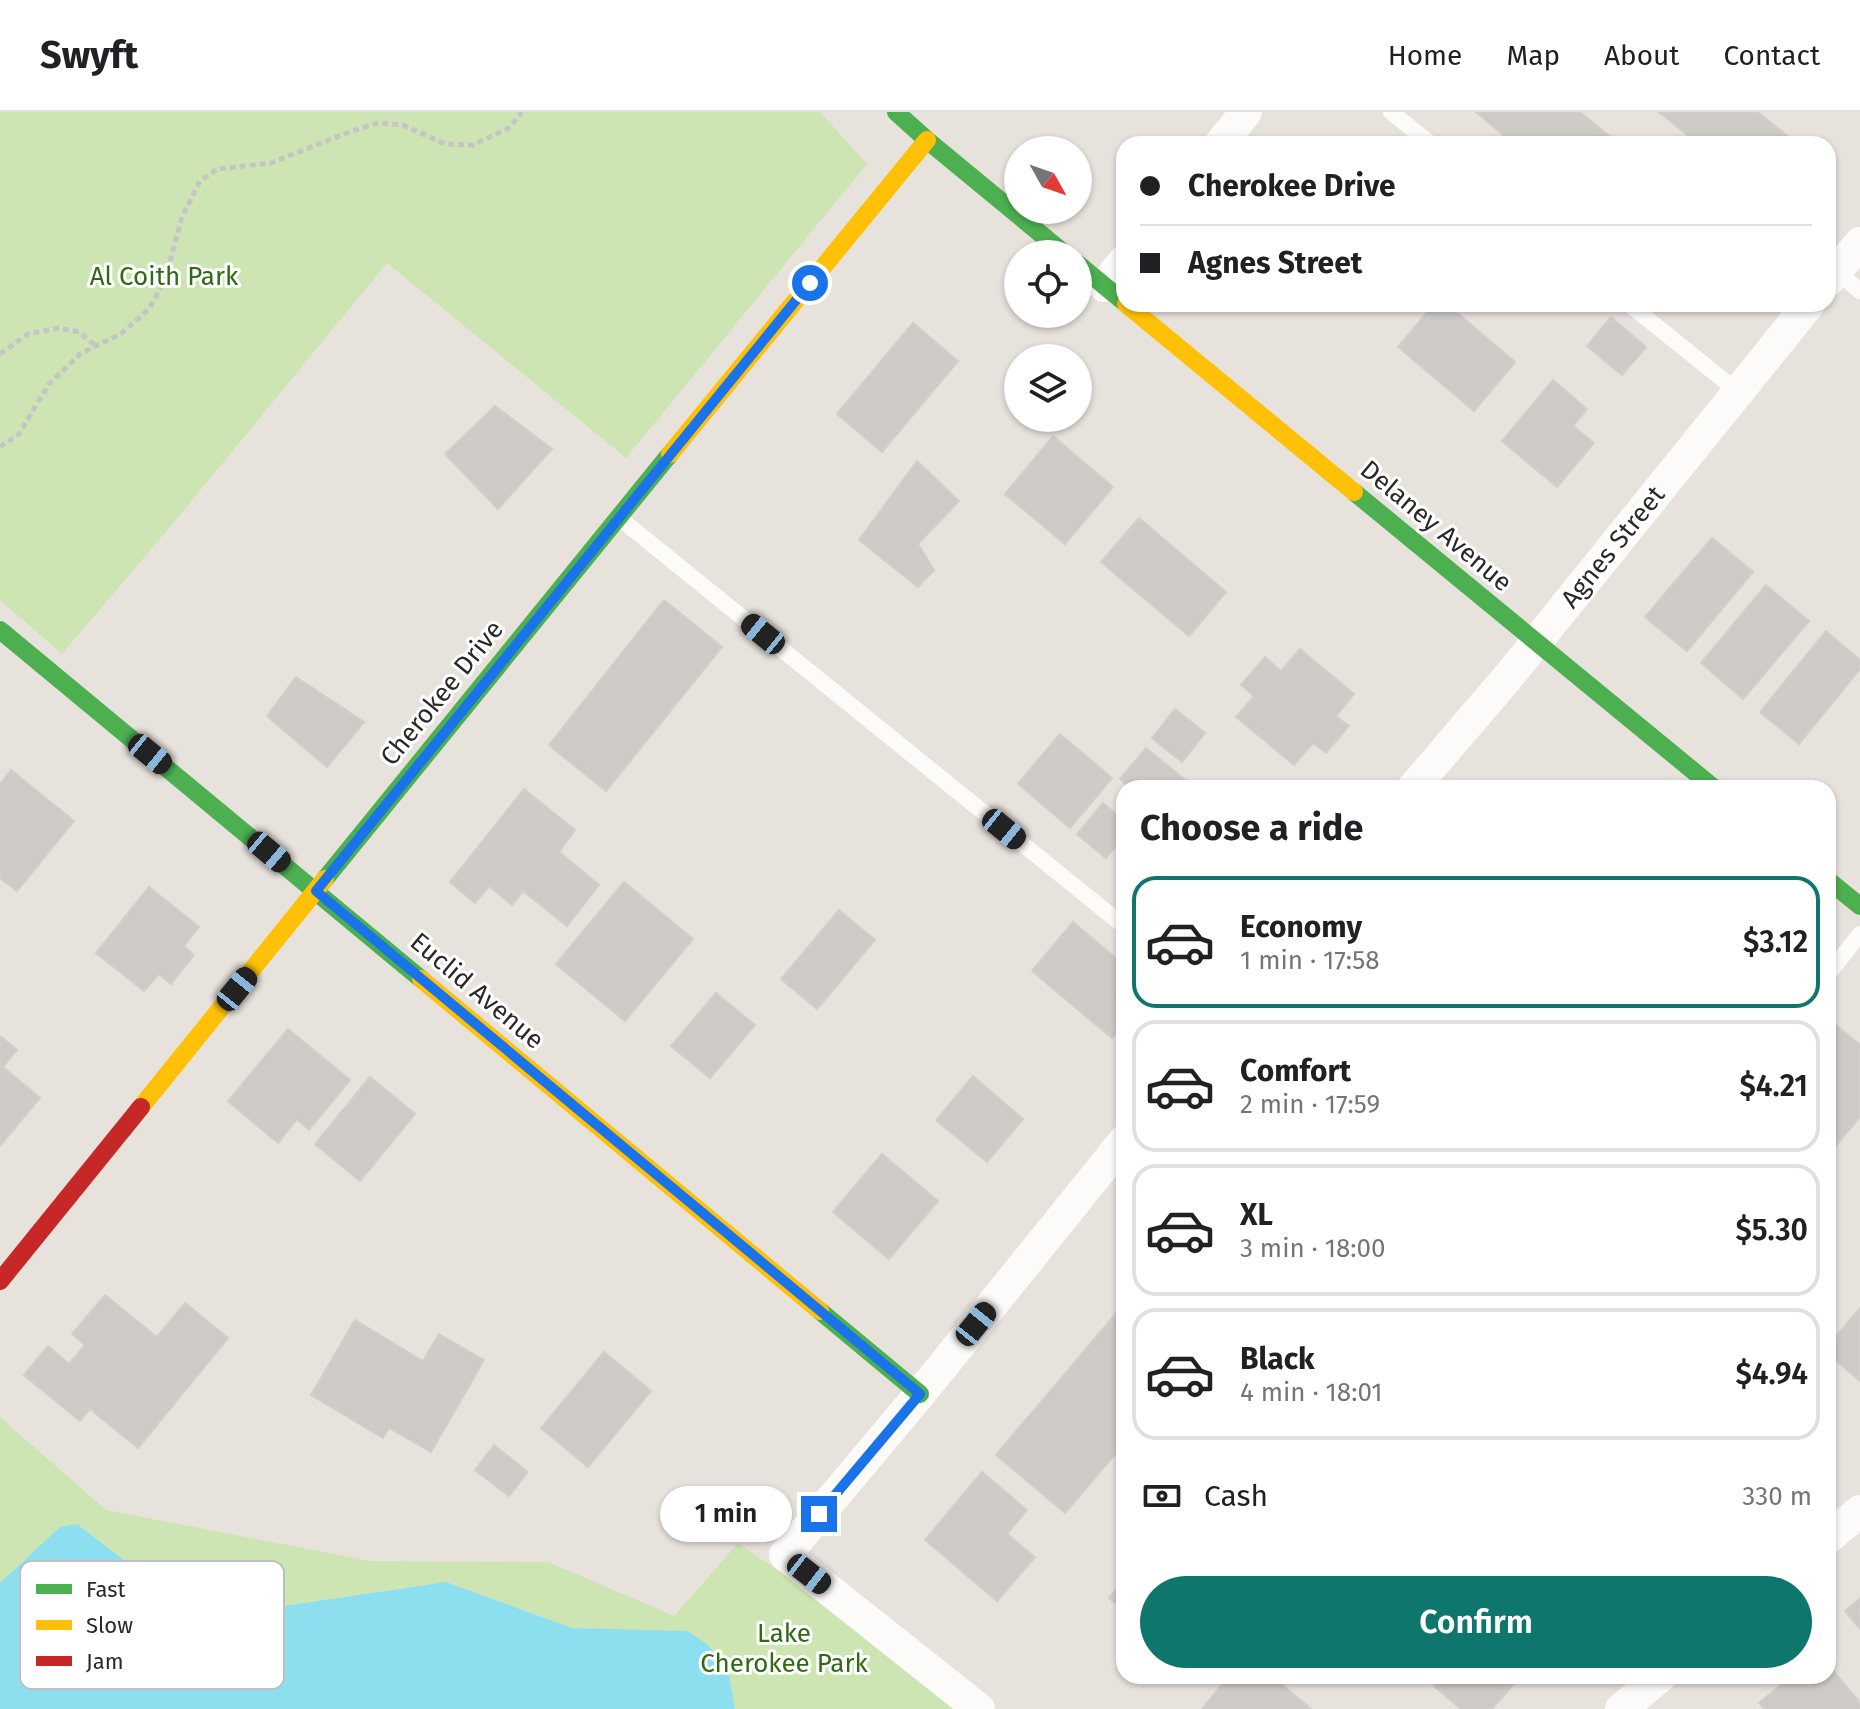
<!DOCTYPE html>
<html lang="en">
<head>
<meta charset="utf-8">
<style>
	body { margin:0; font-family:"Fira Sans",sans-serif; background:#f2f2f2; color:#202124; height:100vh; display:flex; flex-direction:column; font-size:30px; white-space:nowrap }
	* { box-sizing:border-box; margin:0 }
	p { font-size:26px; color:#757577 }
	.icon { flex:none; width:44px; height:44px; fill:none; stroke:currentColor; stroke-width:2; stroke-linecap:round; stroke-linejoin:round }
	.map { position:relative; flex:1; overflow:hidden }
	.side { position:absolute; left:1116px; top:668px; width:720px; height:904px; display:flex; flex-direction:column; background:#fff; border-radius:24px; box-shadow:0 2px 6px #0004 }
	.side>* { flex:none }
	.guide { position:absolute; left:1116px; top:24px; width:720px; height:176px; border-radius:24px; box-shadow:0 2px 6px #0004; display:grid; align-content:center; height:176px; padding:0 24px; background:#fff }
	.needle { width:52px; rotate:130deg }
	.buttons { position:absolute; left:1004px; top:24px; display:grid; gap:16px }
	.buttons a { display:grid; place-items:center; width:88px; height:88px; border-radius:50%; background:#fff; box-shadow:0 2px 6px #0004; font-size:40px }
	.end { position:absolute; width:36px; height:36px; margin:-18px; border:10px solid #1a73e8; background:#fff; box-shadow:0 0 0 4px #fff }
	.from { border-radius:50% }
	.bubble { position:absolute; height:56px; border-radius:28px; background:#fff; box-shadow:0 2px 6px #0004; font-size:26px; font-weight:600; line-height:56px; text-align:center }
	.car { position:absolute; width:24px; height:48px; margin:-24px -12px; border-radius:10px; box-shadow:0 0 6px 2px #0007; background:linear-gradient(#222 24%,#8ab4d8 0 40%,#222 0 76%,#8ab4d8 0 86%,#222 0) }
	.guide b { display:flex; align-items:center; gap:28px; height:76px; font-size:30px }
	.guide b+b { border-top:2px solid #e0e0e0 }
	.guide i { width:20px; height:20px; background:#202124 }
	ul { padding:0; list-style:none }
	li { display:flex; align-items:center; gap:24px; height:132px; margin:0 16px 12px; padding:0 8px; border:4px solid #e0e0e0; border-radius:24px }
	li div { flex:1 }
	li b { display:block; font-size:30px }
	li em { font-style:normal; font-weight:600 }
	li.current { border-color:#0f766e }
	li>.icon { width:72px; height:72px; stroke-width:1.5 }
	h2 { padding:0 24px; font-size:36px; line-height:96px }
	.pay { display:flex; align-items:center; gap:20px; height:88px; padding:0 24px; font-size:30px }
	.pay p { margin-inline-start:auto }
	.cta { display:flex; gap:16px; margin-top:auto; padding:16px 24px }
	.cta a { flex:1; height:92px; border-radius:48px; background:#0f766e; color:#fff; font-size:32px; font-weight:600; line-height:92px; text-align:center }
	header { display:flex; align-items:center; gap:48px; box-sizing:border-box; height:112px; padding:0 40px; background:#fff; border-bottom:2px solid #e0e0e0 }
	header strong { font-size:38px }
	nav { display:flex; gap:44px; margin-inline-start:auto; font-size:28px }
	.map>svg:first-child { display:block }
</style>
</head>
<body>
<header>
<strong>Swyft</strong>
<nav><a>Home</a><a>Map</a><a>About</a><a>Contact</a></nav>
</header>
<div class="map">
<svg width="1860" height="1597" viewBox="0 0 1860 1597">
	<rect width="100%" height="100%" fill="#e8e2dd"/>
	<g fill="#cde5b3">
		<path d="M0,0H820L867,52L626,346L387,151L175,409L62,542L0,488Z"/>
		<path d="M0,1305L106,1398L370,1449L548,1450L674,1504L738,1431L818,1486L955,1597H735L727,1551L688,1519L572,1516L446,1470L277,1495L142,1462L77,1412L26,1446L0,1471Z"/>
	</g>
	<path fill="#8bdfef" d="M77,1412L142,1462L277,1495L446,1470L572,1516L688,1519L705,1531L727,1551L735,1597H0V1471L60,1415Z"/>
	<g fill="#cecbc7" stroke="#d3ceca" stroke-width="2">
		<path d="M1476,0H1580L1619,32H1514Z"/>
		<path d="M1659,0H1758L1797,32H1698Z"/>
		<path d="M1434,192H1447L1515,250L1474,299L1398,235Z"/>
		<path d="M1611,205L1646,235L1622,263L1587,234Z"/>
		<path d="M913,211L958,249L882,340L837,302Z"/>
		<path d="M1553,268L1587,297L1573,314L1594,331L1557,375L1502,329Z"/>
		<path d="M495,294L552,337L498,397L445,342Z"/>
		<path d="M1053,324L1113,375L1065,432L1005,382Z"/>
		<path d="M917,349L959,389L918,432L934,458L918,475L859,428Z"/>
		<path d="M1139,406L1226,480L1189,524L1101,450Z"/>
		<path d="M1712,426L1753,460L1687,539L1645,505Z"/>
		<path d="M1766,473L1809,509L1743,587L1701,551Z"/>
		<path d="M664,488L722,535L606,679L549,633Z"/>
		<path d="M1826,519L1860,548V557L1799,632L1760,600Z"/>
		<path d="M1300,537L1354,582L1336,604L1349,614L1326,641L1313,631L1294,653L1236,605L1254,584L1241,573L1265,545L1281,559Z"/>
		<path d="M296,565L364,610L327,655L267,604Z"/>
		<path d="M1175,597L1205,621L1182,650L1152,626Z"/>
		<path d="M1060,622L1112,666L1070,716L1018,672Z"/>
		<path d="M1146,636L1195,676H1130L1120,667Z"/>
		<path d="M11,658L74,709L17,779L0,766V672Z"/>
		<path d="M524,677L575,718L559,740L599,773L567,814L523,779L512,793L489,774L475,791L450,770Z"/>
		<path d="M1103,691L1124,709V724L1106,746L1077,722Z"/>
		<path d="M624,770L693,827L625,909L556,852Z"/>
		<path d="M149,775L199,815L184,834L194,843L171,872L159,862L144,879L96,841Z"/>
		<path d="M839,798L875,828L817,897L781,867Z"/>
		<path d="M1073,810L1124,853V912L1112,926L1032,859Z"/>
		<path d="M716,881L755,913L710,966L671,934Z"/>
		<path d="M1828,906L1860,933V1005L1828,1043Z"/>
		<path d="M288,917L350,968L309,1018L297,1007L278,1031L228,989Z"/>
		<path d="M0,924L17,938L3,955L40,986L0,1034Z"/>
		<path d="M973,964L1023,1007L987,1050L936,1008Z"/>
		<path d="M370,965L415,1002L360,1069L315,1032Z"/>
		<path d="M882,1042L938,1089L889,1147L833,1100Z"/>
		<path d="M105,1183L157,1225L185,1191L228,1226L138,1336L90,1297L80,1309L24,1263L48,1234L69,1252L85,1233L72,1222Z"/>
		<path d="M1124,1192V1332L1065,1401L996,1343Z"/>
		<path d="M1860,1196V1269L1828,1242V1234Z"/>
		<path d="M355,1208L423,1249L439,1222L484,1248L431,1340L389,1316L383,1326L311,1283Z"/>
		<path d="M604,1240L651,1279L588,1355L541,1316Z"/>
		<path d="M494,1333L528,1360L509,1384L475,1358Z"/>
		<path d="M982,1360L1027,1398L1007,1422L1035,1445L997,1489L925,1428Z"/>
		<path d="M1124,1468V1498L1109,1486Z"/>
		<path d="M1860,1486V1517L1845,1499Z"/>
		<path d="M1828,1552L1860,1591V1597H1764L1759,1591L1792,1564H1828Z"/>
		<path d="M1229,1564H1272L1311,1597H1202Z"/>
		<path d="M1442,1564H1508L1515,1570L1492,1597H1461L1434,1574Z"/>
	</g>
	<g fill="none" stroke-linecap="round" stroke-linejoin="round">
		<g stroke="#c6c5c5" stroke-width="5" stroke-dasharray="6 4" stroke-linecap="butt">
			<path d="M0,242L28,222L58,216L79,220L96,234"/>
			<path d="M0,335L19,322L49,272L81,241L121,222L149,197L165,168L182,105L200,69L217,57L271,51L352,19L378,11L403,13L445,32L473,33L509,16L522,0"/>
		</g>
		<g stroke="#fcfbfa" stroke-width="16">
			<path d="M1391,0L1431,32"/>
			<path d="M1836,159L1860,179"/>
			<path d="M1629,192L1737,279"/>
			<path d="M618,405L1124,814"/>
			<path d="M1828,862L1860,822"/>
		</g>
		<g stroke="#fcfbfa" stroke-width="32">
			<path d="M1220,32L1246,0"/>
			<path d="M1828,169L1860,131"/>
			<path d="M1104,174L1124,149"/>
			<path d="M1413,676L1508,565L1809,192"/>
			<path d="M1828,1426L1860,1399"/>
			<path d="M979,1597L785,1443L920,1282L1124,1029"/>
			<path d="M1621,1597L1661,1564"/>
		</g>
		<g stroke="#4caf50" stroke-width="18">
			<path d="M896,0L927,28L1065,142"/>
			<path d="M1078,152L1124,190"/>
			<path d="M1354,380L1714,676"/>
			<path d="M0,518L421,867"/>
			<path d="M325,767L670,342"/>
			<path d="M1828,768L1860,794"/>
			<path d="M820,1199L920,1282"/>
		</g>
		<g stroke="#ffc107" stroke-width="18">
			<path d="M1126,192L1354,380"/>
			<path d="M670,342L927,28"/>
			<path d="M421,867L820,1199"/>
			<path d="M141,995L325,767"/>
		</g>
		<path stroke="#c62828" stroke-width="18" d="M0,1169L141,995"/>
	</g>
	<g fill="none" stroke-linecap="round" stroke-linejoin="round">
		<path stroke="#1a73e8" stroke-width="10" d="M810,171L316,779L920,1282L819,1402"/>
	</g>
	<g text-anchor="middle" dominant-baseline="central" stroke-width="6" stroke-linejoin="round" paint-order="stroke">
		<g font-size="26" fill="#2f6a14" stroke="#fff">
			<text x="164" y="164">Al Coith Park</text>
			<text x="784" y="1521">Lake<tspan x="784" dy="30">Cherokee Park</tspan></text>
		</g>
		<g font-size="26" fill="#292929" stroke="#fff">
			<text transform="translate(1436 414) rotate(40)">Delaney Avenue</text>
			<text transform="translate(1613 435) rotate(-51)">Agnes Street</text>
			<text transform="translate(442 581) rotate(-51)">Cherokee Drive</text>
			<text transform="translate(477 879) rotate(40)">Euclid Avenue</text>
		</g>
	</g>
	<rect x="20" y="1449" width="264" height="128" rx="12" fill="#fff" stroke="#bfbfbf" stroke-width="2"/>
	<rect x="36" y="1472" width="36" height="10" fill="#4caf50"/>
	<rect x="36" y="1508" width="36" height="10" fill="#ffc107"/>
	<rect x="36" y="1544" width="36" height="10" fill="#c62828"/>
	<g font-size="22" fill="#292929">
		<text x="86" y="1485">Fast</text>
		<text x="86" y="1521">Slow</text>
		<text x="86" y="1557">Jam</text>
	</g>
</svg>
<div class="buttons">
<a><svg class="needle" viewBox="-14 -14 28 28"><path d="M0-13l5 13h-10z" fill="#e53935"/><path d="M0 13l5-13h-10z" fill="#757577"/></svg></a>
<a><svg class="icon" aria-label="locate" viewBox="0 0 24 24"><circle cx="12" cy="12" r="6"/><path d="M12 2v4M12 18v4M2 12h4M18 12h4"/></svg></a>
<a><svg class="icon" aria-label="layers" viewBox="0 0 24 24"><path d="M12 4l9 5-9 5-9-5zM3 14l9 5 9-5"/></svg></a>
</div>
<i class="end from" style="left:810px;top:171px"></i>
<i class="end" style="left:819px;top:1402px"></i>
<div class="bubble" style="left:660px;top:1374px;width:132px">1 min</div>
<i class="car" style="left:763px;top:522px;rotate:309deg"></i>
<i class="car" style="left:150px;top:642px;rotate:129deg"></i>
<i class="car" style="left:1004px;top:717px;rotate:129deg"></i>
<i class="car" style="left:269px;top:740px;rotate:130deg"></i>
<i class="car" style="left:237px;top:877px;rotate:39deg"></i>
<i class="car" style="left:976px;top:1212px;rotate:39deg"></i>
<i class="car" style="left:809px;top:1462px;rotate:128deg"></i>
<div class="guide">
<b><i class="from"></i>Cherokee Drive</b>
<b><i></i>Agnes Street</b>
</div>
<section class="side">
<h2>Choose a ride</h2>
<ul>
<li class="current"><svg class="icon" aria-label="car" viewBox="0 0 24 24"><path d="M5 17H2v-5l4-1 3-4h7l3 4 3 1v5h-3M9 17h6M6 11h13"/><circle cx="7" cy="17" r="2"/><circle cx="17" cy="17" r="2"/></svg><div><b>Economy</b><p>1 min · 17:58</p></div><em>$3.12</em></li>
<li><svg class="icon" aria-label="car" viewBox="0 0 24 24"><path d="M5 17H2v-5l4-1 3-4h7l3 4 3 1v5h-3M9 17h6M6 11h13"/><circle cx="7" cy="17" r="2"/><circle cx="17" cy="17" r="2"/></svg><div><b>Comfort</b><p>2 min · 17:59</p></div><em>$4.21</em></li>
<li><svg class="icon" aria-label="car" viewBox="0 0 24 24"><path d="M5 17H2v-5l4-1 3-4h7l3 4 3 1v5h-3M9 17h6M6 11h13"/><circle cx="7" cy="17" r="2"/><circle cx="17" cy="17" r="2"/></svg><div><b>XL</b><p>3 min · 18:00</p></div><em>$5.30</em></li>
<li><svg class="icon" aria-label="car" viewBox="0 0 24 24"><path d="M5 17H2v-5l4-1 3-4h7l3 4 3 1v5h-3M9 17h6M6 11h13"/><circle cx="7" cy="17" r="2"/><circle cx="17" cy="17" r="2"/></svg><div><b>Black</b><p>4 min · 18:01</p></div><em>$4.94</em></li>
</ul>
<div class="pay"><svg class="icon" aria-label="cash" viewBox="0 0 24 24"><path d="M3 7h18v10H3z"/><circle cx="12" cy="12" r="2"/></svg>Cash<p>330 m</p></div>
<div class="cta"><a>Confirm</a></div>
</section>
</div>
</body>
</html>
